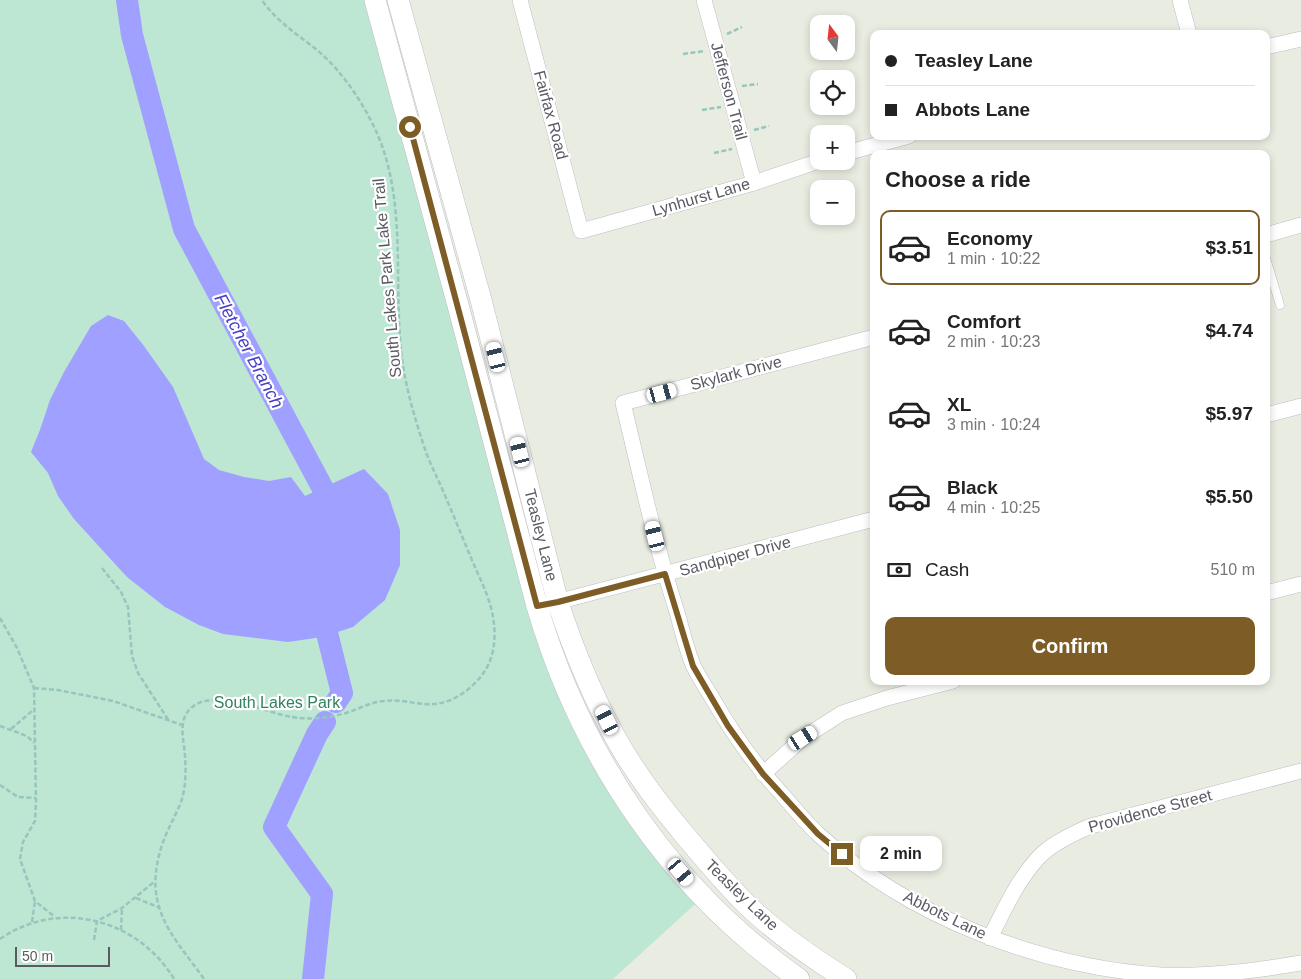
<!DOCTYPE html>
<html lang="en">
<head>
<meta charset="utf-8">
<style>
	body { margin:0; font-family:Helvetica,sans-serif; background:#f2f2f2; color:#222; height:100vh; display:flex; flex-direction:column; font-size:19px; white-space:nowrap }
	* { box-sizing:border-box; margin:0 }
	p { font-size:16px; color:#767676 }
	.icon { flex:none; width:28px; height:28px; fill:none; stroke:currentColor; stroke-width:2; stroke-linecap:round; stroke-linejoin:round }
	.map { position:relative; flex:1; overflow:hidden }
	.sheet { position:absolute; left:870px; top:150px; width:400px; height:535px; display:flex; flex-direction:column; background:#fff; border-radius:10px; box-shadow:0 2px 8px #0003 }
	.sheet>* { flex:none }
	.hud { position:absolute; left:870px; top:30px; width:400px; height:110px; border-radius:10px; box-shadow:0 2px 8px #0003; display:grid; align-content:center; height:110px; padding:0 15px; background:#fff }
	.needle { width:32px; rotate:345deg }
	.controls { position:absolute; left:810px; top:15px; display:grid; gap:10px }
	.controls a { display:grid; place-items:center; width:45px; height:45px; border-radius:10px; background:#fff; box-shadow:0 2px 8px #0003; font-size:25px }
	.scale { position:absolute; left:15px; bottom:12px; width:95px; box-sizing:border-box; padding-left:5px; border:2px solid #5b5a63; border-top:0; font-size:14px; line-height:18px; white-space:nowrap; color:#5b5a63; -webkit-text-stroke:4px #fff; paint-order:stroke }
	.end { position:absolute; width:22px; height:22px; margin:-11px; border:6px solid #7d5c25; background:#fff; box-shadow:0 0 0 2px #fff }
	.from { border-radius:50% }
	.bubble { position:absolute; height:35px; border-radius:10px; background:#fff; box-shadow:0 2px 8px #0003; font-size:16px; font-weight:600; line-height:35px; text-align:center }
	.car { position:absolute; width:15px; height:30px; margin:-15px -8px; border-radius:6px; box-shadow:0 0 4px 1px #0007; background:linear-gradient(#fff 24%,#345 0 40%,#fff 0 76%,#345 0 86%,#fff 0) }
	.hud b { display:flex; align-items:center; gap:18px; height:48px; font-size:19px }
	.hud b+b { border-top:1px solid #e0e0e0 }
	.hud i { width:12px; height:12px; background:#222 }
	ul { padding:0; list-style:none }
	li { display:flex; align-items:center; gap:15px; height:75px; margin:0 10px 8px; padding:0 5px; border:2px solid transparent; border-radius:10px }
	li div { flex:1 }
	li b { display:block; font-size:19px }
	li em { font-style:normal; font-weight:600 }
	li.active { border-color:#7d5c25 }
	li>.icon { width:45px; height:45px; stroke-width:1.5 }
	h2 { padding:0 15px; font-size:22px; line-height:60px }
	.pay { display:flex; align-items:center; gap:12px; height:55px; padding:0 15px; font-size:19px }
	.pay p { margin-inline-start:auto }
	.button { display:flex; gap:10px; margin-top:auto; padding:10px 15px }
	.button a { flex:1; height:58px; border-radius:10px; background:#7d5c25; color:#fff; font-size:20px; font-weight:600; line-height:58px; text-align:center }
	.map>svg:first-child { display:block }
</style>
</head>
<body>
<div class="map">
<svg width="1301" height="979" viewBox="0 0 1301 979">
	<rect width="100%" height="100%" fill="#e9ede1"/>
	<path fill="#bde6d3" d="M0,0H374L582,722L703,897L613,979H0Z"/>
	<path fill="#9fa0ff" d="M108,315L124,321L144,346L173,387L204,459L219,470L244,477L269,481L291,477L305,496L364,469L388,494L400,530V565L385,600L353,627L322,637L288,642L223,634L199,625L165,607L127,577L74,519L58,496L48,473L31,452L40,430L50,400L64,372L91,326Z"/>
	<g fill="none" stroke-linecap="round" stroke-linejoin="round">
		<g stroke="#9fa0ff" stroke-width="22">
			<path d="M127,0L132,35L184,229L329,500L328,515"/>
			<path d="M326,605V629L342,693L336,702"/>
			<path d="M313,979L322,894L274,827L317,734L325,722"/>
		</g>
		<g stroke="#bdbcc3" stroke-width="9">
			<path id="service" d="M1266,258L1280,305"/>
		</g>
		<g stroke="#bdbcc3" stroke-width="16">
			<g id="minor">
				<path d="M520,0L581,231L754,183L819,161"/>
				<path d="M704,0L754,183"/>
				<path d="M1180,0L1189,34"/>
				<path d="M1266,47L1301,39"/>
				<path d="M846,153L909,136"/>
				<path d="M1266,235L1301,225"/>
				<path d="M874,337L623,403C640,473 655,544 677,612C682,630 686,648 693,665C698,676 705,686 711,696C731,731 753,763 781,793C793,807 805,822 818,834C909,917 1039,967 1161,975C1208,977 1255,971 1301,963"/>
				<path d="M1266,415L1301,406"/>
				<path d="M1266,593L1301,584"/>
				<path d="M549,604L874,519"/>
				<path d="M763,774L803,738L842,713L887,698L953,681"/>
				<path d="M990,938C1004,910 1017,881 1038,858C1051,844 1074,833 1091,826L1301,771"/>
			</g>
		</g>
		<g stroke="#c0bec7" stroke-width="22">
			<g id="secondary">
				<path d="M375,0L459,309L537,606C581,756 670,889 799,979"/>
				<path d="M398,0L481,300L558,603C573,648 591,693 614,735C633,770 657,802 683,833C704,858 724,882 746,904C776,933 811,957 846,979"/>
			</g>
		</g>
		<g stroke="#96c6be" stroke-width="2.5" stroke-dasharray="5 2.5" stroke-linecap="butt">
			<path d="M727,34L742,27"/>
			<path d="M683,54L705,51"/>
			<path d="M742,86L758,84"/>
			<path d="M702,110L721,107"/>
			<path d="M754,130L769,126"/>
			<path d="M714,153L732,149"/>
			<path d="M102,568L121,592L128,607L132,656L138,673L169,721"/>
			<path d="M0,618L17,648L34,688L36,802L35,821L23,842L20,859L35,901L55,917"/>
			<path d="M34,688L58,690L113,701L182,725"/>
			<path d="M0,726L27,736L34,743"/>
			<path d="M11,729L32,711"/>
			<path d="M0,785L18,797L36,798"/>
			<path d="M136,898L160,908"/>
			<path d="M32,922L35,901"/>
			<path d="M121,930L122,909"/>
			<path d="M0,939C59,898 138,919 174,979"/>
			<path d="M94,940L97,921L122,908L154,882"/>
			<path d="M204,979C171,933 142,907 162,845C167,830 175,817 181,802C186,788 186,770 185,756C184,740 178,723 189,710C212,685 265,713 292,717C310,720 329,718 346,713C359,709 371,702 384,701C398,699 411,703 424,704C449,707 474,689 486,669C495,654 496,634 493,617C490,599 482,583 475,567C465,544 456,521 446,498C440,483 433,470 427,455C414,417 402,377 400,337C395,268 405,195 376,131C362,101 342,71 317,50C297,34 276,21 262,0"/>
		</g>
		<use href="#service" stroke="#fff" stroke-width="8"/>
		<use href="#minor" stroke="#fff" stroke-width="15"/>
		<use href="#secondary" stroke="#fff" stroke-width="21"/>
	</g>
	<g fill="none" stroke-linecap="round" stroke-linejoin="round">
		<path stroke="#7d5c25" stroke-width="6" d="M410,127L537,606L558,602L665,574L693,666L728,726L763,774L818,834L842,854"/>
	</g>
	<g text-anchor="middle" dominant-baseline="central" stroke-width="4.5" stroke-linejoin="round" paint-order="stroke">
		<g font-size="16" fill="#5b5a63" stroke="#fff">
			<text transform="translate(729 91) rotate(75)">Jefferson Trail</text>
			<text transform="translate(551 115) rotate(75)">Fairfax Road</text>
			<text transform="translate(701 197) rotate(-16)">Lynhurst Lane</text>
			<text transform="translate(387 278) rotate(-95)">South Lakes Park Lake Trail</text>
			<text transform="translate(736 373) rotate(-15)">Skylark Drive</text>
			<text transform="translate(541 535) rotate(76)">Teasley Lane</text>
			<text transform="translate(735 556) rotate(-15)">Sandpiper Drive</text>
			<text transform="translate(1150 811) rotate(-15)">Providence Street</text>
			<text transform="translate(742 895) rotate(44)">Teasley Lane</text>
			<text transform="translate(945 915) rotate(26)">Abbots Lane</text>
		</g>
		<g font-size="16" fill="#328262" stroke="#fff">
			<text x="277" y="702">South Lakes Park</text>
		</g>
		<g font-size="18" font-style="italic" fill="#4940c4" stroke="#fff">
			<text transform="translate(249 351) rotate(62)">Fletcher Branch</text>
		</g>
	</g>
</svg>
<div class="controls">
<a><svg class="needle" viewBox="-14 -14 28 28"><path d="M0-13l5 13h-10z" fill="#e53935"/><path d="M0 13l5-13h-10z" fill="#767676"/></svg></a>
<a><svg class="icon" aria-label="locate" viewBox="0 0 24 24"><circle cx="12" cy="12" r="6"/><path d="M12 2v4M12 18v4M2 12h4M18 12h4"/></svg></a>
<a>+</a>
<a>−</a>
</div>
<div class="scale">50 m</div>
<i class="end from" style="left:410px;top:127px"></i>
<i class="end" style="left:842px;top:854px"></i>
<div class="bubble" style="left:860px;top:836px;width:82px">2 min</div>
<i class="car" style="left:496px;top:357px;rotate:346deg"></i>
<i class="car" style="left:662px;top:393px;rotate:75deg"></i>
<i class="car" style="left:520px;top:452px;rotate:346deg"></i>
<i class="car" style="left:655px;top:536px;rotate:346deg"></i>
<i class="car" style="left:607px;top:720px;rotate:334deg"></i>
<i class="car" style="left:803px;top:738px;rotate:58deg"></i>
<i class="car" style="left:681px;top:872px;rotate:140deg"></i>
<div class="hud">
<b><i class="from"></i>Teasley Lane</b>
<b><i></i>Abbots Lane</b>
</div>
<section class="sheet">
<h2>Choose a ride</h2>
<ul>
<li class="active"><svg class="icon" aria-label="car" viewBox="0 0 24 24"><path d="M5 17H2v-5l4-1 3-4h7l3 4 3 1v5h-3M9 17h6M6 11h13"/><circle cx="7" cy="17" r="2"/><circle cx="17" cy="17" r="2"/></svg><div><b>Economy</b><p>1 min · 10:22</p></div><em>$3.51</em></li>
<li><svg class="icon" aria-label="car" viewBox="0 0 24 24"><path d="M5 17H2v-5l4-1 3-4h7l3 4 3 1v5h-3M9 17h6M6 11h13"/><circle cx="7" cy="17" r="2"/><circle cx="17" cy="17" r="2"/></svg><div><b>Comfort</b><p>2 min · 10:23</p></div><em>$4.74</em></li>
<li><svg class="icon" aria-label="car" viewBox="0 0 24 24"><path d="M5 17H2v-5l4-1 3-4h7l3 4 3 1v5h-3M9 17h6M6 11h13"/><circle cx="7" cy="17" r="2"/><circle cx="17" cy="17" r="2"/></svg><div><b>XL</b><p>3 min · 10:24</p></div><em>$5.97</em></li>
<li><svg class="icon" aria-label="car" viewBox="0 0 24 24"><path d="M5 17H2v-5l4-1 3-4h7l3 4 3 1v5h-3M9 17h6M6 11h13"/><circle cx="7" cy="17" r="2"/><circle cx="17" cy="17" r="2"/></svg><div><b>Black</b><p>4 min · 10:25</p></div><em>$5.50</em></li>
</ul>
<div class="pay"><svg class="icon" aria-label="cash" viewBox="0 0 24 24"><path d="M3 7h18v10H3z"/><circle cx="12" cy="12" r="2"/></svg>Cash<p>510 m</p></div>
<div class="button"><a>Confirm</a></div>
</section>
</div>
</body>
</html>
